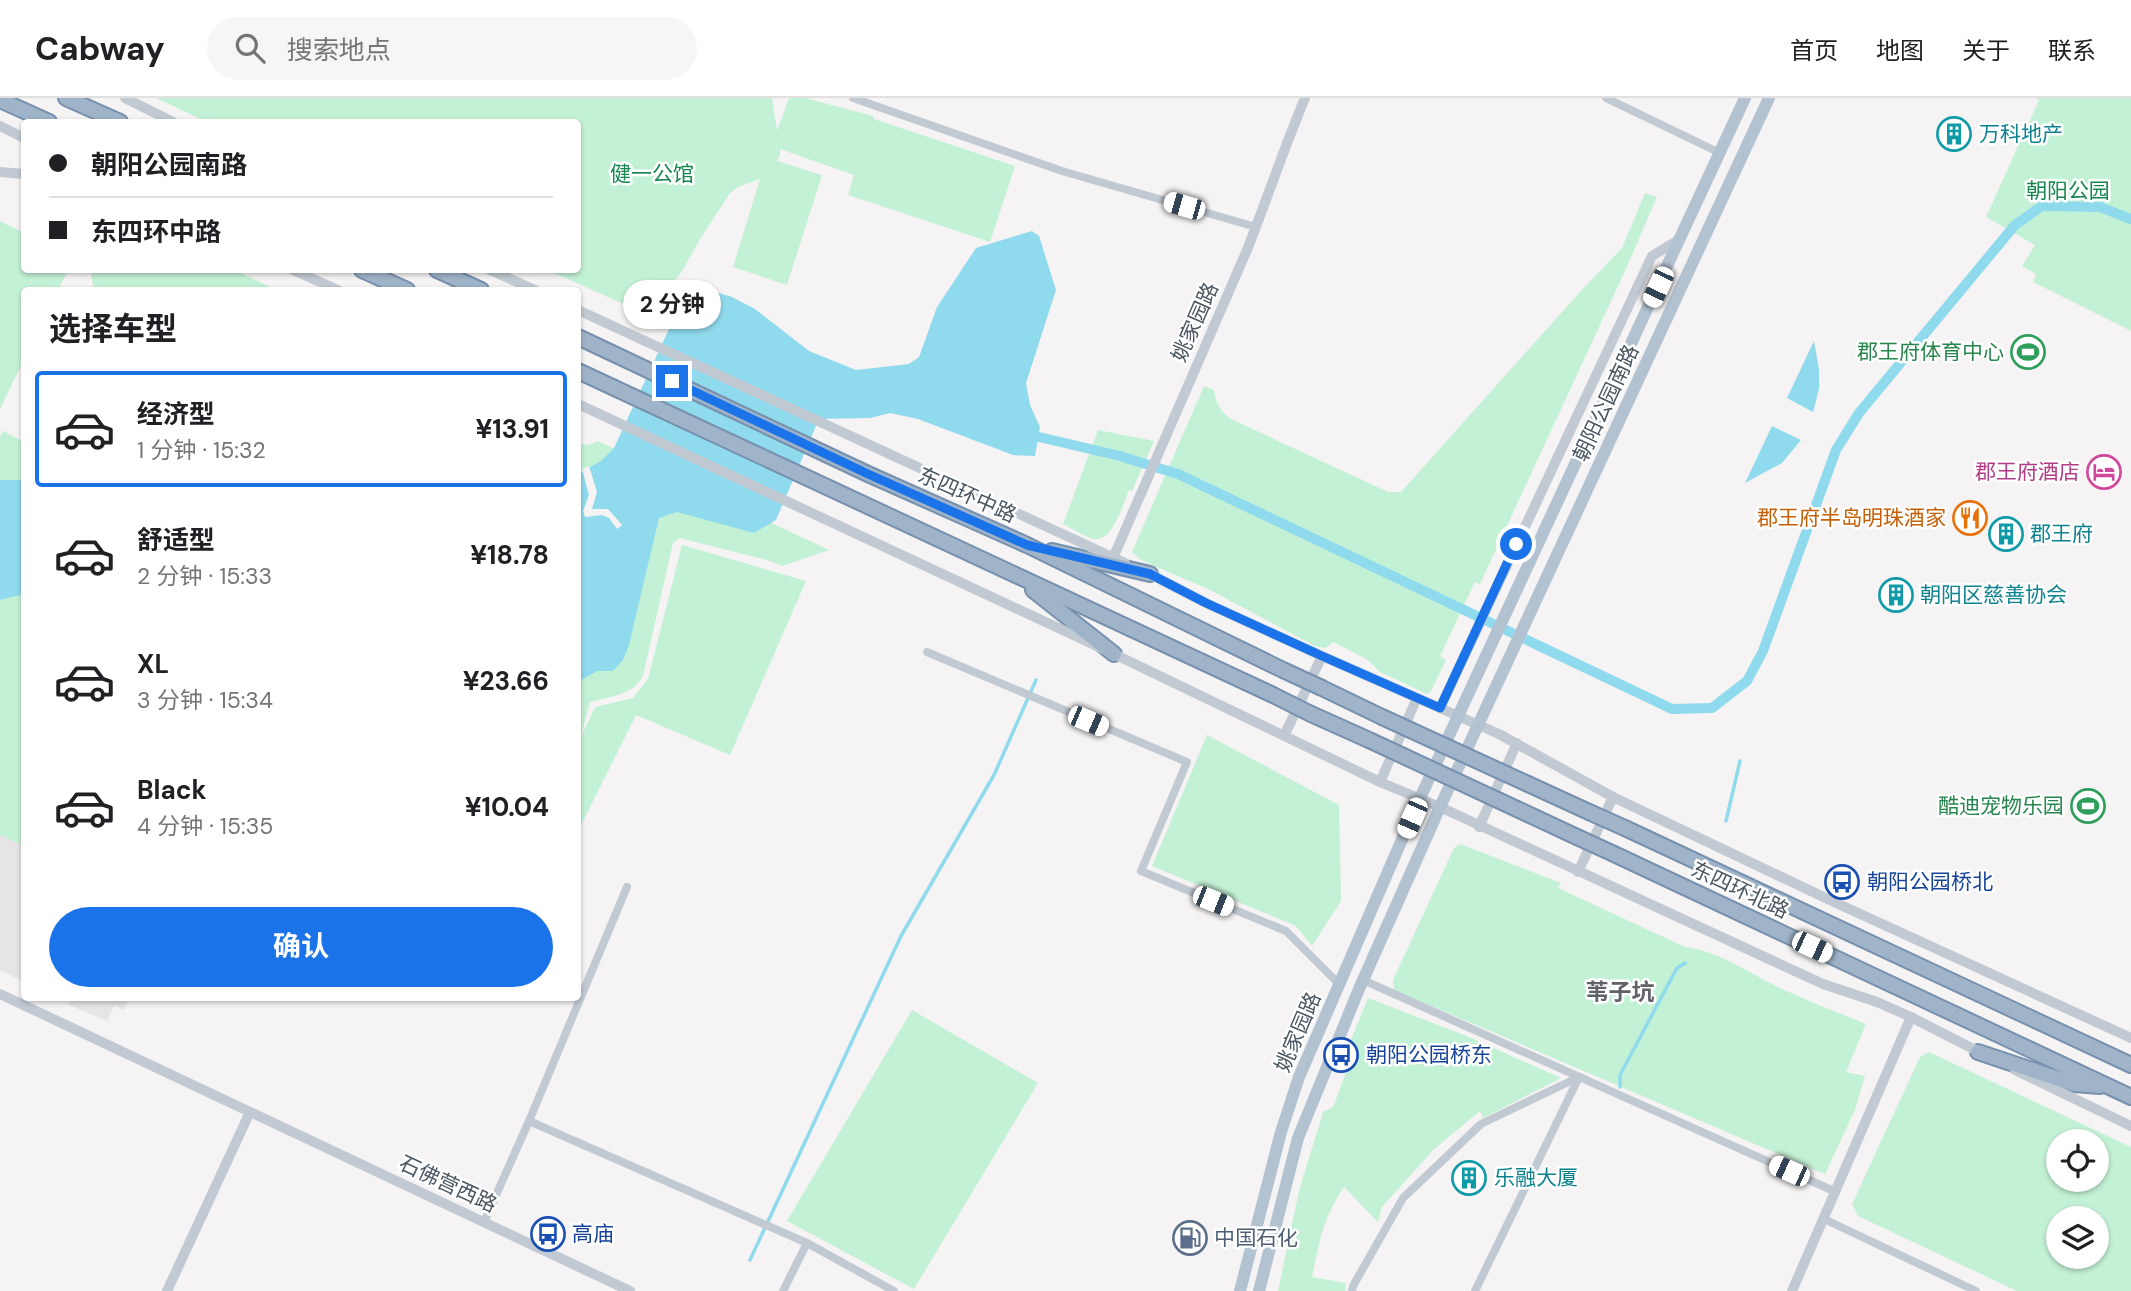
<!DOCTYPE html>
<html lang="zh">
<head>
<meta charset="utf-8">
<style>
	body { margin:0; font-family:"DM Sans","Noto Sans SC",sans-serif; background:#f6f6f6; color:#202124; height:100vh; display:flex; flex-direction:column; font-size:26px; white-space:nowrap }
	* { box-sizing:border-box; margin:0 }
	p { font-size:23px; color:#757577 }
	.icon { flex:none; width:38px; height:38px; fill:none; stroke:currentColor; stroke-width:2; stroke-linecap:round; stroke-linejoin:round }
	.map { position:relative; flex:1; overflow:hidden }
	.sheet { position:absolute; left:21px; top:189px; width:560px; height:714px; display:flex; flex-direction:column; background:#fff; border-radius:7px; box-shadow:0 2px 5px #0004 }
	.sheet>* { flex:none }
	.top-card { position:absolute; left:21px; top:21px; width:560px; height:154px; border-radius:7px; box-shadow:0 2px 5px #0004; display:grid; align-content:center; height:154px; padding:0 28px; background:#fff }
	.buttons { position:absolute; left:2046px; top:1031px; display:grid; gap:14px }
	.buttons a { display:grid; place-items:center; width:63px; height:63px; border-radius:50%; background:#fff; box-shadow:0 2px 5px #0004; font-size:35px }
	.end { position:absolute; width:32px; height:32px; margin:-16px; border:9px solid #1a73e8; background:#fff; box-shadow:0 0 0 4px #fff }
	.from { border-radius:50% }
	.bubble { position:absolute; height:49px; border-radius:24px; background:#fff; box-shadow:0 2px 5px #0004; font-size:23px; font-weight:700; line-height:49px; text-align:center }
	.car { position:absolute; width:21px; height:42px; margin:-21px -10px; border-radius:9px; box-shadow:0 0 5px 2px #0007; background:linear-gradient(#fff 24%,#345 0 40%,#fff 0 76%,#345 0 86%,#fff 0) }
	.top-card b { display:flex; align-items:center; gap:24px; height:66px; font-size:26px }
	.top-card b+b { border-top:2px solid #e0e0e0 }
	.top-card i { width:18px; height:18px; background:#202124 }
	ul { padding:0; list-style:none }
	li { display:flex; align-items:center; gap:21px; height:116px; margin:0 14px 10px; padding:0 14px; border:4px solid transparent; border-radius:7px }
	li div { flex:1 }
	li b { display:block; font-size:26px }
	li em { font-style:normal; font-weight:700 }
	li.current { border-color:#1a73e8 }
	li>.icon { width:63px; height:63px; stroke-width:1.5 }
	h2 { padding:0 28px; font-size:32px; line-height:84px }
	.button { display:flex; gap:14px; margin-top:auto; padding:14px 28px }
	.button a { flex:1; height:80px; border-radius:42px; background:#1a73e8; color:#fff; font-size:28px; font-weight:700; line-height:80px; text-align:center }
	header { display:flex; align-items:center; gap:42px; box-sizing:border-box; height:98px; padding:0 35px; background:#fff; border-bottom:2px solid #e0e0e0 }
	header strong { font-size:33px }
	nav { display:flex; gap:38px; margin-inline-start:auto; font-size:24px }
	.search { width:490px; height:63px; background:#f6f6f6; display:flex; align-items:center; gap:18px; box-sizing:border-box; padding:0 24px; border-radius:38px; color:#757577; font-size:26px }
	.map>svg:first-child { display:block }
</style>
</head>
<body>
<header>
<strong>Cabway</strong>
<div class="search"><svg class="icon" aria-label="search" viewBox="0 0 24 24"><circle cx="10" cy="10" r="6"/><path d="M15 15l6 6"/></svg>搜索地点</div>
<nav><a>首页</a><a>地图</a><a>关于</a><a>联系</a></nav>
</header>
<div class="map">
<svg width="2131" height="1193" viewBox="0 0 2131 1193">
	<rect width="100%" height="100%" fill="#f5f3f3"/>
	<g fill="#e6e4e5">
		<path d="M0,737L24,748V884L0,872Z"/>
		<path d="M71,900H70H129L124,912L114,908L107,923L69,907Z"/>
	</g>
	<g fill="#c3f1d5" fill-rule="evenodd">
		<path d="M156,0H772L777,33L789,0H805L873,18L874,21L1015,68L990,144L848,97L854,77L780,51V57L777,63L822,77L787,187L733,169L760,81L738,89L730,95L700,141L682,173L667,193L656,217L651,218L547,172H578V24H207Z"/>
		<path d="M2036,0H2131V233L2033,184L2036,176L2022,168L2035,147L1986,119L2039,2Z"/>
		<path d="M1645,95L1657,99L1625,173L1480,486L1475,484L1440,558L1446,562L1431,593L1427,596L1380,574L1368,562L1333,544L1326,550L1315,548L1210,492L1141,462L1132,454L1204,288L1214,292C1216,306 1220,313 1231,321L1388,394H1401L1578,196L1622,150Z"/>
		<path d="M0,123L24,135V172H68L58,192H24V261L0,311Z"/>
		<path d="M90,172H234L277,192H94Z"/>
		<path d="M1098,332L1154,343L1132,393L1129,392C1123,406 1113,443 1095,441C1085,440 1072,430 1063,426Z"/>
		<path d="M3,333L24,344V748L0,737V339Z"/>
		<path d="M598,343L829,452L782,468L767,462L680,440L673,445L643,578C633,597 609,599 590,604L580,641L595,609L633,600L648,581L682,447L806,483L730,657L636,617L578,733V345L588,347Z"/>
		<path d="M1207,637L1339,707L1341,803L1312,848L1296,828L1152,768Z"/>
		<path d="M1460,746L1561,785L1558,790L1685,849C1719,853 1749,875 1780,890C1808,903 1837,914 1866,926L1846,974L1865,978L1855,1012L1825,1076L1394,892L1393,882L1454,750Z"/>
		<path d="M1368,900L1469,939L1561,980L1483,1020L1480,1013L1433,1052L1382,1109L1378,1124L1344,1089C1322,1122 1320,1142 1312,1179L1346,1185L1345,1193H1278L1299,1093L1323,1014L1333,1009L1352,959L1348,949Z"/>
		<path d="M912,912L1038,985L914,1191L787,1123Z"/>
		<path d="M1929,954L2131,1049V1193H2017L1858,1118L1852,1106L1920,959ZM2058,1043H2096V1082H2058ZM2058,1120H2096V1158H2058Z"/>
	</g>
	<g fill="#90daee">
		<path d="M1032,133L1039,138L1056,192L1026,285L1030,307L1040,329L1035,358L1013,357L918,321L890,315L870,320L819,321L776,422L754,435L677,414L659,420L629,547L623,562L613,573H597L578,584V376L601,363L614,350L687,192L696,188L732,199L755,211L809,253L856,272L909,266L919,259L937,209L976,150Z"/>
		<path d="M1814,243L1819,271V291L1813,314L1787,300Z"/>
		<path d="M1772,328L1801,342L1782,365L1745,385Z"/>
		<path d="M0,382H24V496L0,502Z"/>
	</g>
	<path fill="#f5f3f3" d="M589,368L597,394L592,411H608L622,427L617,431L609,420L602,417L585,419L583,413L589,397L582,371Z"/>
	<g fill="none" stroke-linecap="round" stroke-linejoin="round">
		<g stroke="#90daee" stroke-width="3.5">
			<path d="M1726,723L1740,663"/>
			<path d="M1620,989V977L1677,870L1685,865"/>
			<path d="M750,1162L901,838L994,677L1036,582"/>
		</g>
		<path stroke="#90daee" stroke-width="10" d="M1039,339L1120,358L1178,376L1672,611L1712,610L1747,583L1763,553L1836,352L1859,315L2015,127L2042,108L2100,109L2131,121"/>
		<g stroke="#7690ad" stroke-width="18">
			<g id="trunk">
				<path d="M66,0L120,24"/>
				<path d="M0,2L49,24"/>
				<path d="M362,172L407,192"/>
				<path d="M437,172L481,192"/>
				<path d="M578,239L868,376L1027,447L1283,572"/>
				<path d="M578,273L1271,596"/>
				<path d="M1052,453L1150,476"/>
				<path d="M1033,492L1114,556"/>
				<path d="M1322,590L1382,619"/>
				<path d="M1311,616L1369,642"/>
				<path d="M1528,686L1589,714"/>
				<path d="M1517,711L1577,739"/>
				<path d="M1627,731L2131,967"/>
				<path d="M1614,756L2131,999"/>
				<path d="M1978,954L2074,986L2100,988"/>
			</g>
		</g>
		<g stroke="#c1cad2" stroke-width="8">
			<path d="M853,0L1062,73L1256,129"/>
			<path d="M1606,0L1720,55"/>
			<path d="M927,554L1187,664L1141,773L1286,833L1339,886"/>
			<path d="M1363,882L1836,1094"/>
			<path d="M529,1023L807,1145L894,1193"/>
			<path d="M1824,1121L1976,1193"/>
			<path d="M484,1124L529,1023L627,789"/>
			<path d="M783,1193L807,1145"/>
			<path d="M1352,1193L1353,1188L1403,1100L1481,1026L1579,979"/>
			<path d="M1475,1193L1579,979"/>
		</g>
		<g stroke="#c1cad2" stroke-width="10">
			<path d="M125,0L173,24"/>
			<path d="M0,28L24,40"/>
			<path d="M0,74L24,76"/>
			<path d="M293,172L338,192"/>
			<path d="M490,172L535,192"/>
			<path d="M578,212L1125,465"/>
			<path d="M578,306L1114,556L1380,684L1440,709L1823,886L1877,904L1911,919L1985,957"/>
			<path d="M1113,460L1247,152C1267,101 1284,50 1305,0"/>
			<path d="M1146,474L1206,505L1322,558L1499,636L1613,699L1834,804L2131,940"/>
			<path d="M1440,610L1652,158L1680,141"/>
			<path d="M1284,638L1322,558"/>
			<path d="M1380,684L1417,600"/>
			<path d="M1479,729L1517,645"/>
			<path d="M1578,774L1613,699"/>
			<path d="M0,896L630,1193"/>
			<path d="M2015,972L2131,1028"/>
			<path d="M167,1193L250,1014"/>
			<path d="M1792,1193L1911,919"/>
		</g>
		<g stroke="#b3c2d1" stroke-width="12">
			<path d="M1240,1193L1281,1034L1299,979L1420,700L1745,0"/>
			<path d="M1259,1193L1298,1040L1359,891L1440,709L1769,0"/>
		</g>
		<use href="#trunk" stroke="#9fb4c9" stroke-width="14"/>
		<g stroke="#7690ad" stroke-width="18" stroke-linecap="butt">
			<g id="trunk-bridge">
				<path d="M1283,572L1322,590"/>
				<path d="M1271,596L1311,616"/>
				<path d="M1382,619L1528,686"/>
				<path d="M1369,642L1517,711"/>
				<path d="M1589,714L1627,731"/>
				<path d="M1577,739L1614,756"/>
			</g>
		</g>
		<use href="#trunk-bridge" stroke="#9fb4c9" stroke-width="14"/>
	</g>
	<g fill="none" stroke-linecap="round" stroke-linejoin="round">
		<path stroke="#1a73e8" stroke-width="9" d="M672,283L868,376L1027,447L1150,476L1206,505L1322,558L1440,610L1516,446"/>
	</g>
	<defs>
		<g id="building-ring" transform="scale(1.75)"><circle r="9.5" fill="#fff" stroke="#0f9aa8" stroke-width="1.5"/><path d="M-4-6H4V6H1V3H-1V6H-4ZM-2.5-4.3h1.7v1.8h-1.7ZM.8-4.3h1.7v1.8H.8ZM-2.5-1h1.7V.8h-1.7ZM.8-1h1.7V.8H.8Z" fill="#0f9aa8"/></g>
		<g id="stadium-ring" transform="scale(1.75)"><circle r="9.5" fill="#fff" stroke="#2e9e5b" stroke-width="1.5"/><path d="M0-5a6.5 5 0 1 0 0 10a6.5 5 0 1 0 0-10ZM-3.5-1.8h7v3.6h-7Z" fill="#2e9e5b"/></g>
		<g id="hotel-ring" transform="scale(1.75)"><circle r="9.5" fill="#fff" stroke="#d1479c" stroke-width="1.5"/><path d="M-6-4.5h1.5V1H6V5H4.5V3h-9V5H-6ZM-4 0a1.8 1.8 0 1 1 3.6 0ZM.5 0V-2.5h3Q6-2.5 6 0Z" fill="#d1479c"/></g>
		<g id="restaurant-ring" transform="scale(1.75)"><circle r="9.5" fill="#fff" stroke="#e8710a" stroke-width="1.5"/><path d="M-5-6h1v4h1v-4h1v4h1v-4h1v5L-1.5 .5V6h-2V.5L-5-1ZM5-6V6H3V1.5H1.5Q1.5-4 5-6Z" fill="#e8710a"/></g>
		<g id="bus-ring" transform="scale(1.75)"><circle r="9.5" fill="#fff" stroke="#1a4fb4" stroke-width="1.5"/><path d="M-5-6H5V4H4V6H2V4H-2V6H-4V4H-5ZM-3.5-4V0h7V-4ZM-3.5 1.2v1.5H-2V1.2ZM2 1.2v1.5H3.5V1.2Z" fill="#1a4fb4"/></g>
		<g id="fuel-ring" transform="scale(1.75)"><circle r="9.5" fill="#fff" stroke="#5c6f8a" stroke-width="1.5"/><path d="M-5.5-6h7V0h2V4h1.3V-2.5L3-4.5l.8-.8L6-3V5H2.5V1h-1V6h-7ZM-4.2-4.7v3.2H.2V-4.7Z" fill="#5c6f8a"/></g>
	</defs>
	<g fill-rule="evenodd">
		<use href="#building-ring" x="1954" y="36"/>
		<use href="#stadium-ring" x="2028" y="254"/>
		<use href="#hotel-ring" x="2104" y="374"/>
		<use href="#restaurant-ring" x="1970" y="420"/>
		<use href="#building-ring" x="2006" y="436"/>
		<use href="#building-ring" x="1896" y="497"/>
		<use href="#stadium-ring" x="2088" y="708"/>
		<use href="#bus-ring" x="1842" y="784"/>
		<use href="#bus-ring" x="1341" y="957"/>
		<use href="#building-ring" x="1469" y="1080"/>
		<use href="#bus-ring" x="548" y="1136"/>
		<use href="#fuel-ring" x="1190" y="1140"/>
	</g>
	<g text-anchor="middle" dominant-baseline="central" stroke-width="5" stroke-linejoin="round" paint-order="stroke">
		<g font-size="21" fill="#0d838f" stroke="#fff" text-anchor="start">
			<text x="1979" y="36">万科地产</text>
			<text x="2030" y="436">郡王府</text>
			<text x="1920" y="497">朝阳区慈善协会</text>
			<text x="1494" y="1080">乐融大厦</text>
		</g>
		<g font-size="21" fill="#17864f" stroke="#fff">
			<text x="652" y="76">健一公馆</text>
			<text x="2068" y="93">朝阳公园</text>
		</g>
		<g font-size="21" fill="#4a5661" stroke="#fff">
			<text transform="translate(1195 224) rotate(-66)">姚家园路</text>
			<text transform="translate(1606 305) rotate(-65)">朝阳公园南路</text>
			<text transform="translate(967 397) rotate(24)">东四环中路</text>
			<text transform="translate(1740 792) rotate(25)">东四环北路</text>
			<text transform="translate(1298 934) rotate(-67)">姚家园路</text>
			<text transform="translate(448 1086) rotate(25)">石佛营西路</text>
		</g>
		<g font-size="21" fill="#27864d" stroke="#fff" text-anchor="end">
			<text x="2004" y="254">郡王府体育中心</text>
			<text x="2064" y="708">酷迪宠物乐园</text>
		</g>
		<g font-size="21" fill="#b23c85" stroke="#fff" text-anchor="end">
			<text x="2080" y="374">郡王府酒店</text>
		</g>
		<g font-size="21" fill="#c56008" stroke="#fff" text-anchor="end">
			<text x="1946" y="420">郡王府半岛明珠酒家</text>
		</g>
		<g font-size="21" fill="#164399" stroke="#fff" text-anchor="start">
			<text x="1867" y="784">朝阳公园桥北</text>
			<text x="1366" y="957">朝阳公园桥东</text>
			<text x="572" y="1136">高庙</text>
		</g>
		<g font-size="21" fill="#4e5e75" stroke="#fff" text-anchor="start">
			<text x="1214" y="1140">中国石化</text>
		</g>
		<g font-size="23" font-weight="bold" fill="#5f6368" stroke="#fff">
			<text x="1620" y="894">苇子坑</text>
		</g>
	</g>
</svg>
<div class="buttons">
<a><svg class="icon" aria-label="locate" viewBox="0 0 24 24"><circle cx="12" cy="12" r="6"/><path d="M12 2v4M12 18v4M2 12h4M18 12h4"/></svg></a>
<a><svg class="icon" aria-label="layers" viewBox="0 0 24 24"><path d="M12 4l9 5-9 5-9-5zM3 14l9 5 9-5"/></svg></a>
</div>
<i class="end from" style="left:1516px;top:446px"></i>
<i class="end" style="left:672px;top:283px"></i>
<div class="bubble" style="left:623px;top:182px;width:98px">2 分钟</div>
<i class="car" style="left:1184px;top:108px;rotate:286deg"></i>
<i class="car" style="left:1658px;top:189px;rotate:205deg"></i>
<i class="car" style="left:1088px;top:623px;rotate:113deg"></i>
<i class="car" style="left:1412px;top:720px;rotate:204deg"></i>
<i class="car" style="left:1213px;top:803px;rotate:112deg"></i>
<i class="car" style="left:1812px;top:849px;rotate:115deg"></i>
<i class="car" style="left:1789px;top:1073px;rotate:294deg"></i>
<div class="top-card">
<b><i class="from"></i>朝阳公园南路</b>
<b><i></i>东四环中路</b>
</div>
<section class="sheet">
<h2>选择车型</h2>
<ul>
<li class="current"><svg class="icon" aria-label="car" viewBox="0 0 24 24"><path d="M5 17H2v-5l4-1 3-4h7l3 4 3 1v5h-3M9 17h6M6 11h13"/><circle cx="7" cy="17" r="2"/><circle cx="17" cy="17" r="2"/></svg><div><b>经济型</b><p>1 分钟 · 15:32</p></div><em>¥13.91</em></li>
<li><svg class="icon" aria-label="car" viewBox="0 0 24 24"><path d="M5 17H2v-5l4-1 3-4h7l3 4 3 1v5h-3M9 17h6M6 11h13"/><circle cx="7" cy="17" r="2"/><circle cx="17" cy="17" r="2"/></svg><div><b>舒适型</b><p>2 分钟 · 15:33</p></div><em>¥18.78</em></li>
<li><svg class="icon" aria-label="car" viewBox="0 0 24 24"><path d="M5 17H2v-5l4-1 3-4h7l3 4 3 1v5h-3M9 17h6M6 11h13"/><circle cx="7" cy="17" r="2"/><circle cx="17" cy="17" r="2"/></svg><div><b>XL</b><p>3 分钟 · 15:34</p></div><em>¥23.66</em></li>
<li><svg class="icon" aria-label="car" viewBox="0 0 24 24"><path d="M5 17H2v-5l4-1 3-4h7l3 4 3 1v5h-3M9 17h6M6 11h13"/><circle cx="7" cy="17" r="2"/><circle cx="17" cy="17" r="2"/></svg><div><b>Black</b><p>4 分钟 · 15:35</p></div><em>¥10.04</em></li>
</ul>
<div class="button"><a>确认</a></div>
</section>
</div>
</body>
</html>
